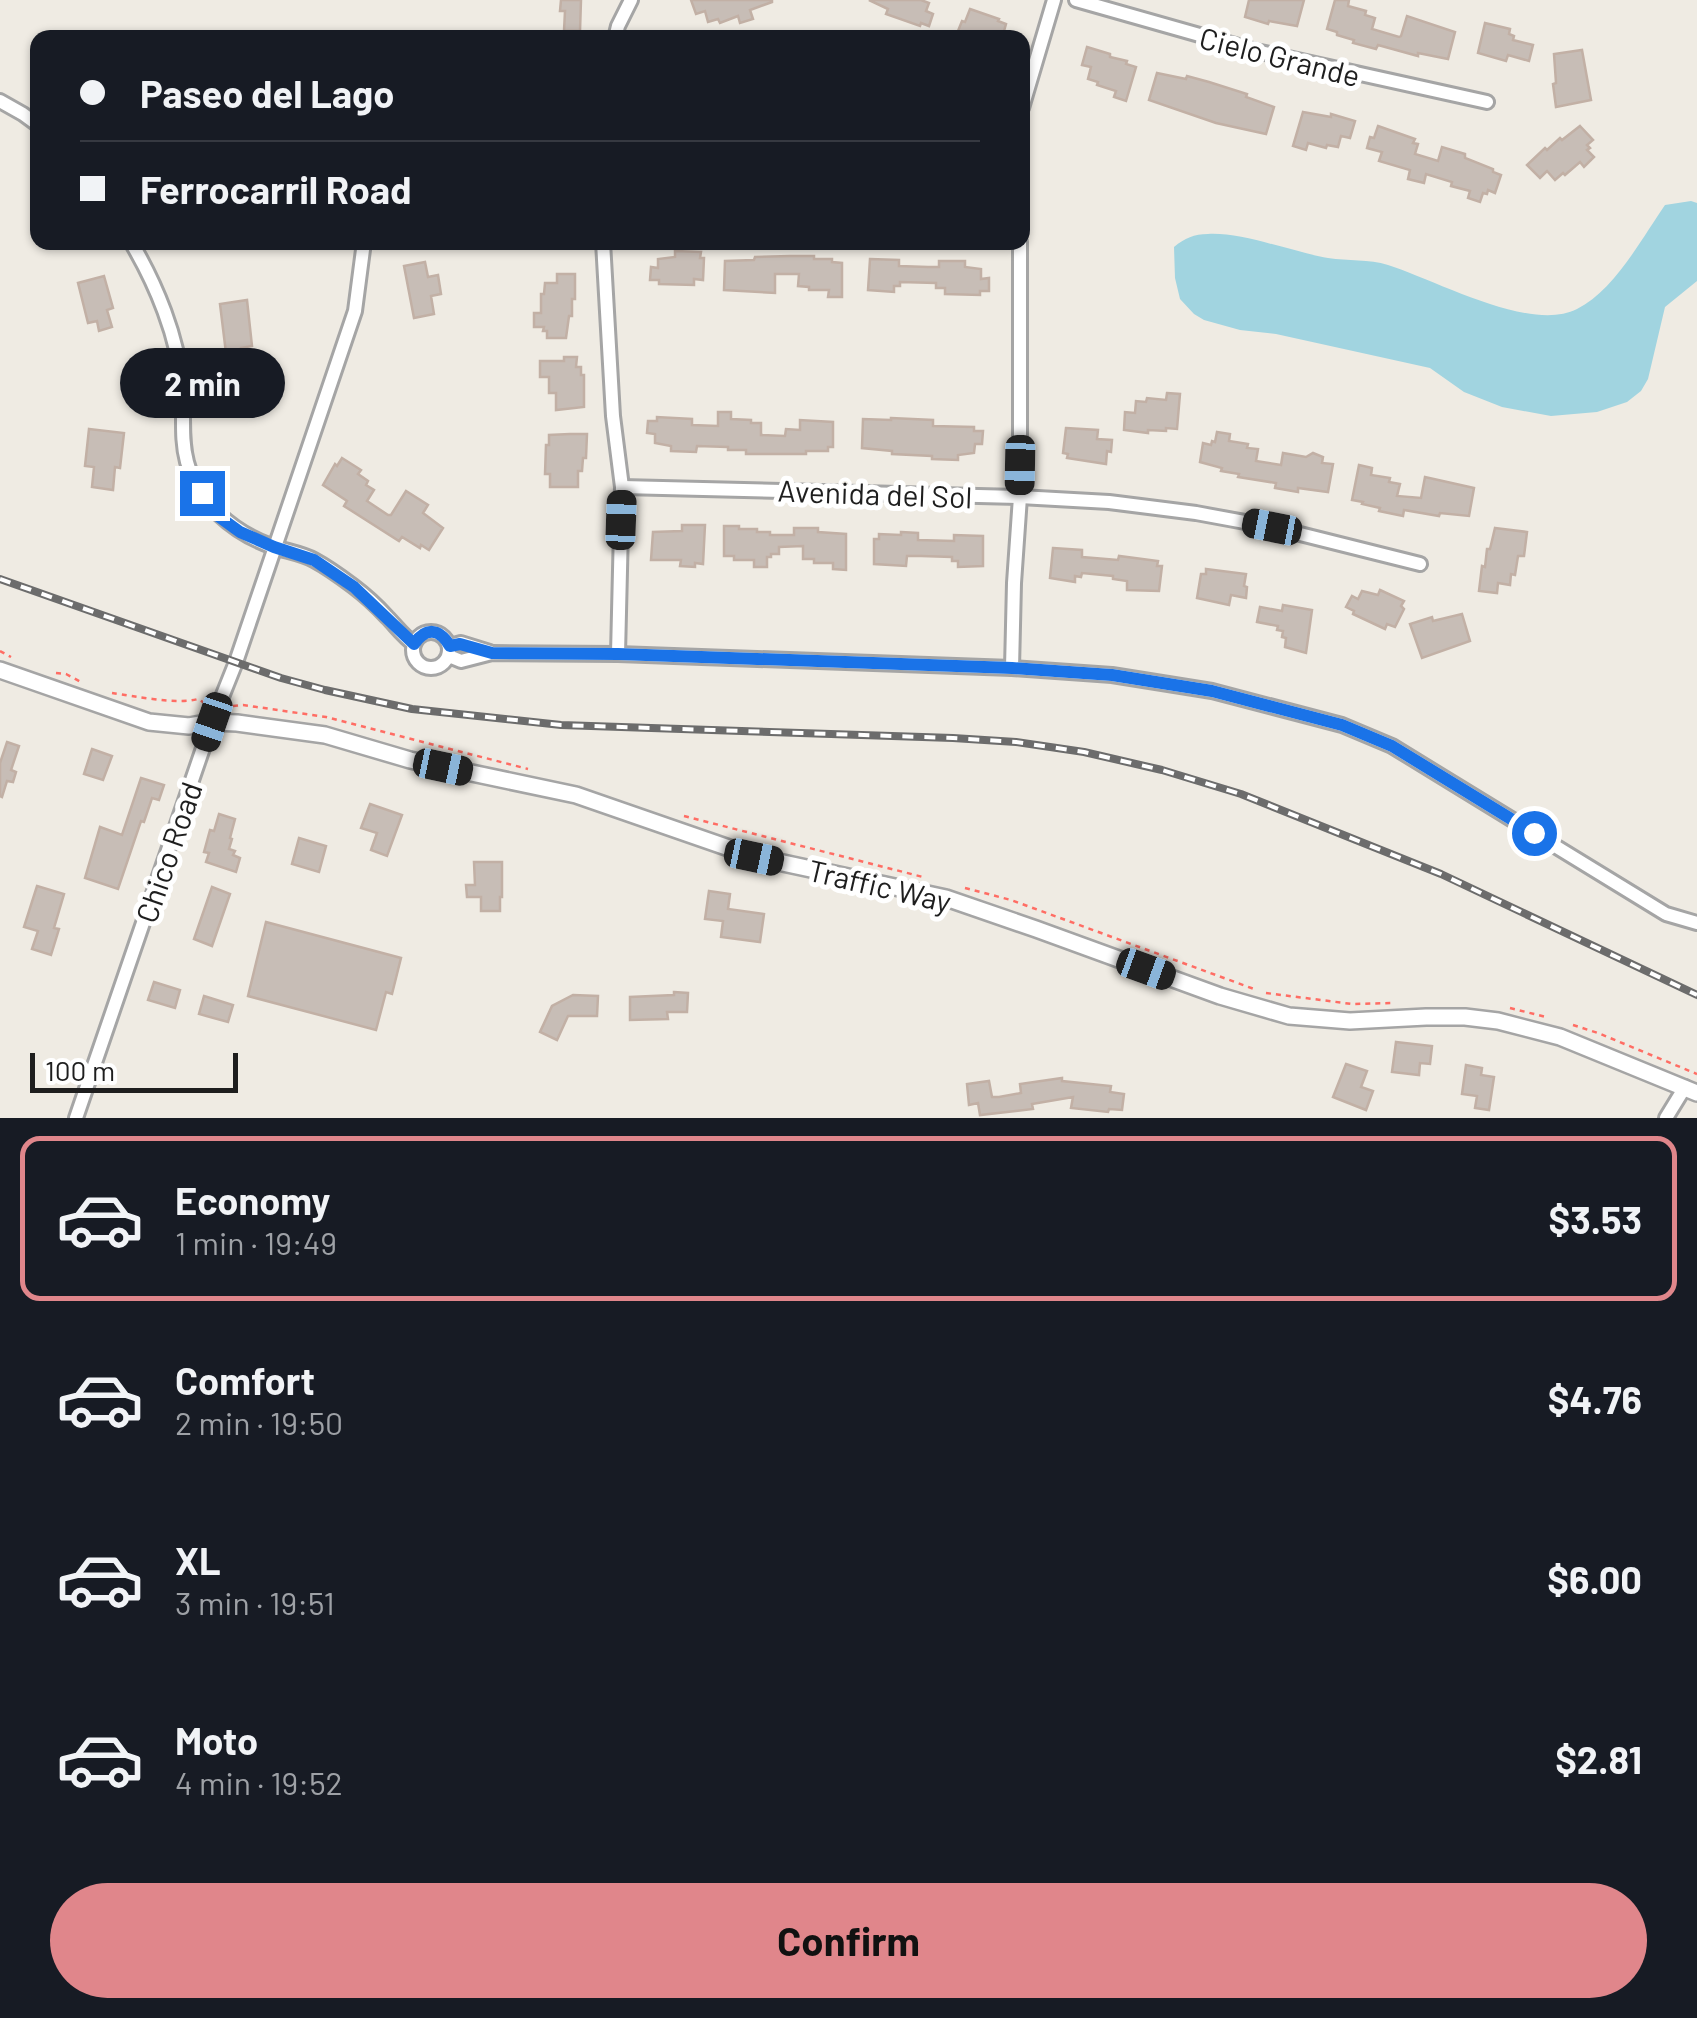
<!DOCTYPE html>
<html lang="en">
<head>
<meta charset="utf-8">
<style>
	body { margin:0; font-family:Barlow,sans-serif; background:#20242c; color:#f1f3f6; height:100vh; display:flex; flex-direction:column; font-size:38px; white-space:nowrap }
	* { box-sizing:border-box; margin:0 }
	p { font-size:32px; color:#9ea1a6 }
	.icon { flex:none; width:55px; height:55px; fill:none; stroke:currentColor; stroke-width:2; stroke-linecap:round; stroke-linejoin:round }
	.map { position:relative; height:1118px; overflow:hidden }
	.details { display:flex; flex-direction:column; background:#171b24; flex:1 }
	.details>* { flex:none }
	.top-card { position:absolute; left:30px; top:30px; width:1000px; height:220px; border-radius:20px; box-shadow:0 2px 8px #0004; display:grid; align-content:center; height:220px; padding:0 50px; background:#171b24 }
	.scale { position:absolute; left:30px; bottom:25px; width:208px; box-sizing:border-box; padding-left:10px; border:5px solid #1e1e1e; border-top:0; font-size:28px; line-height:35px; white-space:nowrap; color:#1e1e1e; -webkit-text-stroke:8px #fff; paint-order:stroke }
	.end { position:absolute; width:45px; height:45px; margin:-22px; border:12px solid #1a73e8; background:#fff; box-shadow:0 0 0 5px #fff }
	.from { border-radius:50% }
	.bubble { position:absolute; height:70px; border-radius:35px; background:#171b24; box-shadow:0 2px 8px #0004; font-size:32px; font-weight:700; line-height:70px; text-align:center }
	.car { position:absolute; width:30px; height:60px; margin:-30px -15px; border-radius:12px; box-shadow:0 0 8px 2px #0007; background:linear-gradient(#222 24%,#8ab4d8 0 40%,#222 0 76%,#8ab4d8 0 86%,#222 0) }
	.top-card b { display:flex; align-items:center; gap:35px; height:95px; font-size:38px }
	.top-card b+b { border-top:2px solid #363941 }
	.top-card i { width:25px; height:25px; background:#f1f3f6 }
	ul { padding:18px 0 0; list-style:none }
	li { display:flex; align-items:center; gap:30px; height:165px; margin:0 20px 15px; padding:0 30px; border:5px solid transparent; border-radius:20px }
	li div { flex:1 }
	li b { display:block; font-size:38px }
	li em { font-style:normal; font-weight:700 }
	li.active { border-color:#e0868b }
	li>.icon { width:90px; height:90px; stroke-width:1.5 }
	.action { display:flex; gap:20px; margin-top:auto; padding:20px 50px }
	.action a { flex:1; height:115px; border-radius:60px; background:#e0868b; color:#111; font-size:40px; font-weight:700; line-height:115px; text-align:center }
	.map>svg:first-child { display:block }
</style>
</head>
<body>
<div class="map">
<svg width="1697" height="1118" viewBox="0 0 1697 1118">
	<rect width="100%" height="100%" fill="#efebe3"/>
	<path fill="#a1d4e0" d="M1691,201L1697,203V281L1665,307L1648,379L1641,391L1627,402L1597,412L1551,416L1502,407L1464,392L1430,368L1276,334L1240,330L1204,320L1194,314L1180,299L1175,278L1174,247C1185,238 1194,234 1208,234C1242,232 1293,252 1328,258C1348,261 1369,259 1388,265C1436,280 1530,333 1577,309C1614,291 1642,238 1665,205Z"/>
	<g fill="#c7bdb6" stroke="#c2b0a5" stroke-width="2.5">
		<path d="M561,0H581L580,31H564L565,11H560Z"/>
		<path d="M691,0H772V2L750,10L753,19L740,23L738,16L720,23L718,19L708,22L705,11L696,14Z"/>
		<path d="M869,0H921L929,3L926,11L933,14L929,26L921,23L920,26L886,14L888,9Z"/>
		<path d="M1249,0H1304L1297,26L1269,21L1268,24L1245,17Z"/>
		<path d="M1335,0H1349L1348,6L1366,11L1365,15L1375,18L1372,29L1399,37L1401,36L1407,16L1455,32L1448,59L1418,53V56L1378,45L1376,49L1353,43L1354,40L1337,35V32L1327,29Z"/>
		<path d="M970,9L999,19L998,21L1006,24L1002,38H977L958,31L962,21L965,22Z"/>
		<path d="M1485,23L1510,29L1509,34L1514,36L1513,40L1533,45L1529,61L1508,55L1506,61L1478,53Z"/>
		<path d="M1087,47L1110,54V57L1127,61L1126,64L1136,67L1126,101L1114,97L1116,91L1097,85L1098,82L1088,79L1091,67L1082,65Z"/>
		<path d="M1582,50L1591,100L1556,107L1553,84L1556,83L1554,54Z"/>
		<path d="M1157,73L1186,79L1187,76L1209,82L1247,94L1246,97L1274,107L1266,134L1216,123L1149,100Z"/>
		<path d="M1303,112L1331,117V114L1355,121L1350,138L1341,136L1338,147L1327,145L1326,148L1308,143L1306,150L1293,146Z"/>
		<path d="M1378,126L1415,139L1413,143L1418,144L1415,154L1438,161L1442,147L1465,154V158L1493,169V172L1501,175L1495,193L1488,190L1487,194L1483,193L1480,202L1468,198L1470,191L1451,186L1452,182L1426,174L1424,183L1408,179L1410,170L1379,161L1382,152L1367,148L1370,137L1374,138Z"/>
		<path d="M1580,126L1593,140L1587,145L1590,148L1587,150L1594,157L1584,167L1580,162L1565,175L1563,173L1555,180L1547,171L1540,178L1527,165L1545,148L1547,150L1560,138L1562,140Z"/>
		<path d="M675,251L701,252L700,258H704L703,280L694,279V285L659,284V280H650L651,267L658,268V259L675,257Z"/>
		<path d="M790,256H814V259H832V262L842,263V297H828L829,290H809V287L798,286L799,274H775V293L724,290L725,261L754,260L755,257Z"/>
		<path d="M870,259L899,260V266L928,267H939V261H965V267L981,269V279L989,278V291H980V295L945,294V288H936V283L900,282V286H894V292L868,290Z"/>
		<path d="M425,262L428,277L438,275L441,294L431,296L434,314L414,318L404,266Z"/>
		<path d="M557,274H575V299H572V316H569L566,338H547V331H543L544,327H534V313H541V294H544L545,283H557Z"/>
		<path d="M104,276L113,308L107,310L112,327L99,331L97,321L88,323L78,283Z"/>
		<path d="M247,300L252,346L241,348L245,384L218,387L217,354L226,353L220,304Z"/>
		<path d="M564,357H577L576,367H581V375H584V407L556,410V393H549V377H540V361H564Z"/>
		<path d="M1167,393L1180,394L1177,429L1166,428V431L1148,430V433L1124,430L1125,412L1135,413L1136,401L1146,402L1147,398L1166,400Z"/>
		<path d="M718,412H731V419L751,420V423H761V435L785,436L786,429L800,430V420L833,422V447H828V451H806V454H746V450H728V447L697,446L696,452L671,451V446L655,443V434L647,433L648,421H657V417L692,419V425L718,426Z"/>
		<path d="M891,418L933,420V426L974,427V431H983L982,444H975L974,453L958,455V460L932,459V456L892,454V451L862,448L863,419L891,420Z"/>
		<path d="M1066,428L1098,430L1097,439L1112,440L1111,452L1107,451L1106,464L1067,458L1068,454L1063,453Z"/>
		<path d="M89,429L124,433L120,468L115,467L113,490L92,487L94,467L85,466Z"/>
		<path d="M1217,432L1230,434L1229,441L1248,444L1247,448L1258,449L1256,461L1281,465L1283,453L1306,457L1313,453L1323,457L1322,463L1333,464L1328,492L1298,488V492L1275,488L1276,483L1238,477L1239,474L1221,471L1222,468L1200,462L1203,443L1211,445L1212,441L1215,442Z"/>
		<path d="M570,434H587L586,458H583L582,471H578V487H550V474H545L546,445H549V435Z"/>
		<path d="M342,458L361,470L358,474L368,481L366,485L374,490L367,501L388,515H391L406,491L428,505L423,513L443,528L429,550L421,545L420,548L402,537L399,541L344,506L347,501L323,485L335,464L337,466Z"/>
		<path d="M1359,465L1372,468L1371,475L1390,478L1389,482L1400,484L1397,496L1421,498L1425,477L1474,488L1469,516L1440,513L1439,516L1404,510L1403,516L1379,511L1380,508L1362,504L1363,502L1352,500Z"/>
		<path d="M682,525H705L703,564L695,563V567L680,566L681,560H651L653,532L682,531Z"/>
		<path d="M724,526H739V529H757V532H770V535H794V528H818V532L846,534V570L833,569V563H814V559H803V546L779,547V554H771V557H767V567H754V560H734V556H724Z"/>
		<path d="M1495,528L1527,532L1524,556H1518L1515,575L1511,574L1510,585L1498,583L1497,593L1479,591L1482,566L1485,567L1487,549H1490Z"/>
		<path d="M901,532L918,533V540L954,541V535L983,536V566L958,567V561H952V557L921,556H907L906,566L874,564V539H879V534L901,535Z"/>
		<path d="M1053,548L1082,550V557L1118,560L1119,556L1158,561L1157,566H1162L1159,591L1127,590V581L1113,579V576L1082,573L1081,577L1075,576V582L1050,578Z"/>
		<path d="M1206,569L1246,574L1244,586L1247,587L1246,598L1231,595L1229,605L1197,598L1201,574H1206Z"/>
		<path d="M1380,590L1404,601L1401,606L1404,609L1395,627L1387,624L1385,629L1353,614L1354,611L1346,607L1352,596L1358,599L1362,591L1378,595Z"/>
		<path d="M1283,605L1312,610L1306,653L1285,647L1286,638L1282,637L1283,631L1277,630L1278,626L1257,622L1260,607L1282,611Z"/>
		<path d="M1462,614L1470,641L1422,658L1410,624L1432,617L1433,621Z"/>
		<path d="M7,742L19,746L11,770L16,772L13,782L7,781L2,797L0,796V763Z"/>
		<path d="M92,749L112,756L103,780L84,774Z"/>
		<path d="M141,778L164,785L159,800L152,798L144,822L141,821L118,889L85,878L100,827L122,835Z"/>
		<path d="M370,804L402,815L387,856L371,850L377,833L361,828Z"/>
		<path d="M219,814L235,819L230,838L232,839L229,849L235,851L233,855L240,858L236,872L206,862L209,853L204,852L210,830L214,831Z"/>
		<path d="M299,838L326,846L319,872L292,864Z"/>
		<path d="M474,862H502V897H500V911H481V897H467L466,885H475Z"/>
		<path d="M37,886L64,894L54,928L59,929L51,955L32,949L38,931L24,927Z"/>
		<path d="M212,887L230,894L212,946L194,939Z"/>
		<path d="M709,891L730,894L728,909L764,914L760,942L721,937L723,921L705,919Z"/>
		<path d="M266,922L401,958L392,994L386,992L376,1030L248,996Z"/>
		<path d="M154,982L180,990L175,1008L148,1000Z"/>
		<path d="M674,992L688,993L687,1012H667L668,1019L630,1020V997L674,995Z"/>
		<path d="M573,995L598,996L597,1016H568L557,1040L540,1032L552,1006Z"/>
		<path d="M204,996L233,1005L228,1022L199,1014Z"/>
		<path d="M1396,1042L1432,1046L1430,1064L1420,1063L1419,1075L1392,1072Z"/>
		<path d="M1346,1064L1367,1071L1361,1087L1373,1091L1366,1110L1333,1097Z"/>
		<path d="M1466,1065L1482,1068L1481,1075L1494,1077L1489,1110L1475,1108L1477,1096L1462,1094Z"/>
		<path d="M1062,1078V1081L1111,1086L1110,1092L1124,1094L1122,1110L1109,1109L1108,1112L1071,1108L1073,1097L1032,1104L1033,1109L980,1115L978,1103L969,1105L967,1084L989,1081L992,1097H999L1021,1093L1020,1084Z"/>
	</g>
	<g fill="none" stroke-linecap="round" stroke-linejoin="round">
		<g stroke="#a5a5a5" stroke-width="18">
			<g id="minor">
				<path d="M1076,0L1256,51L1487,102"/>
				<path d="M615,38L618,26L631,0"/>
				<path d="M0,101L23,114L38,125"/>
				<path d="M1022,108L1054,0"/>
				<path d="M131,242C156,284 178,337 182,386C185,412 180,436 187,462C198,503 233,532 271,546C285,551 301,553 314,560C327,567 341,577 353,586C365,595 377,606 387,617C396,626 403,636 414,644"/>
				<path d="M603,242L613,416L622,487L618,654"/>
				<path d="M622,487L1020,497L1109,502L1196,513L1272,527L1420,564"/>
				<circle cx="431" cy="650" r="18"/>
				<path d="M450,646L461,643L490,652"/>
				<path d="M449,656L461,661L492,653L618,654L1012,668L1112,675L1212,691L1342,725L1392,746L1666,914L1697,923"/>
				<path d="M1012,668L1014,583L1020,497V242"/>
				<path d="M76,1118L212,722L236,662L355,311L364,242"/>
				<path d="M1666,1118L1685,1087"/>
			</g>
		</g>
		<g stroke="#a5a5a5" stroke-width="20">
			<path id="tertiary" d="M0,670L149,722L189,726L212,722L237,723L325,735L410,760L576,795L755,857L946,898L1036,929L1220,996L1289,1016L1350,1021L1426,1017H1465L1498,1021L1560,1037L1697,1093"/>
		</g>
		<g stroke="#ff6d64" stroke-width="2.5" stroke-dasharray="5 5" stroke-linecap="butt">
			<path d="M0,651L11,657"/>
			<path d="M56,673L66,674L81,682"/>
			<path d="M112,693C134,696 178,705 198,699L206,704"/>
			<path d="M233,706L243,705L326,717L528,769"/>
			<path d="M684,816L923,877"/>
			<path d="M965,888L1011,900L1254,989"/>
			<path d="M1266,993L1352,1004L1393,1003"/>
			<path d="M1510,1008L1546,1017"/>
			<path d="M1573,1025L1598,1033L1697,1074"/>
		</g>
		<use href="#minor" stroke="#fff" stroke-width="12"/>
		<use href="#tertiary" stroke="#fff" stroke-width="15"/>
		<g stroke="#6c6c6c" stroke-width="8">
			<path id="rail" d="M0,579L281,678L325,690L412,709L561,725L953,738L1016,742L1084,752L1162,770L1241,794L1441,874L1697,995"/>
		</g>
		<use href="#rail" stroke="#fff" stroke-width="4" stroke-dasharray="11" stroke-linecap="butt"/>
	</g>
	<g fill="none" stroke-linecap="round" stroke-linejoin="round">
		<path stroke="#1a73e8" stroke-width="12" d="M202,493L218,516L240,532L274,547L314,560L354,587L414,644C426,627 439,628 450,646L460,644L492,653L618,654L1012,668L1112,675L1212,691L1342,725L1392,746L1534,833"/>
	</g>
	<g text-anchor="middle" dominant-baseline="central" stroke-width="10" stroke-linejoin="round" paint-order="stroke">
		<g font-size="30" fill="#1e1e1e" stroke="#fff">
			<text transform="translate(1280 56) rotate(14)">Cielo Grande</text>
			<text transform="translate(875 493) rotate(2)">Avenida del Sol</text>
			<text transform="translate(168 852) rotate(-71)">Chico Road</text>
			<text transform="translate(880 885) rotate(13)">Traffic Way</text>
		</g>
	</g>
</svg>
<div class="scale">100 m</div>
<i class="end from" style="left:1534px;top:833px"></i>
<i class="end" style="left:202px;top:493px"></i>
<div class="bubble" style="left:120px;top:348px;width:165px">2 min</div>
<i class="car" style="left:1020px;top:465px;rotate:181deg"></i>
<i class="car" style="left:621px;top:520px;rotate:2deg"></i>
<i class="car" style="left:1272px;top:527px;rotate:281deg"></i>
<i class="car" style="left:212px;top:722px;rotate:199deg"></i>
<i class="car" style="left:443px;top:767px;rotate:102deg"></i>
<i class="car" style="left:754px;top:857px;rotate:102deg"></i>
<i class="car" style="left:1146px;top:969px;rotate:110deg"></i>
<div class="top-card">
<b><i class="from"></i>Paseo del Lago</b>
<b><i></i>Ferrocarril Road</b>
</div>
</div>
<section class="details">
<ul>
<li class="active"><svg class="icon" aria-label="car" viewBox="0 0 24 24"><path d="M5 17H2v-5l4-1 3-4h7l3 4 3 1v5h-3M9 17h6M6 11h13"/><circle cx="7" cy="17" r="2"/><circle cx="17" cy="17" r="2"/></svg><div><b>Economy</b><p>1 min · 19:49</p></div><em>$3.53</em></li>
<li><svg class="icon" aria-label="car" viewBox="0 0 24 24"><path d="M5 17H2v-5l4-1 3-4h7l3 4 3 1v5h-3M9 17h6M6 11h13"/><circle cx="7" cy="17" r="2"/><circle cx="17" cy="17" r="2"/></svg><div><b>Comfort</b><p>2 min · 19:50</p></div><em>$4.76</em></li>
<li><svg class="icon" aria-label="car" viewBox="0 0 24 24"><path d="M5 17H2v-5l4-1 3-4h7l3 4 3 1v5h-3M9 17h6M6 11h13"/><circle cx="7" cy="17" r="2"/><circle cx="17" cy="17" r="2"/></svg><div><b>XL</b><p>3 min · 19:51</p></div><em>$6.00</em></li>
<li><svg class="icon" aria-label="car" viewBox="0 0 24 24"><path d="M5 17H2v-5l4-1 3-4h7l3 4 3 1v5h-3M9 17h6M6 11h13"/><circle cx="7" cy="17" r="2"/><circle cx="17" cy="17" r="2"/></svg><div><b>Moto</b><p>4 min · 19:52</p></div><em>$2.81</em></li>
</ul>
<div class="action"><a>Confirm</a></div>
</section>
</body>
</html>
